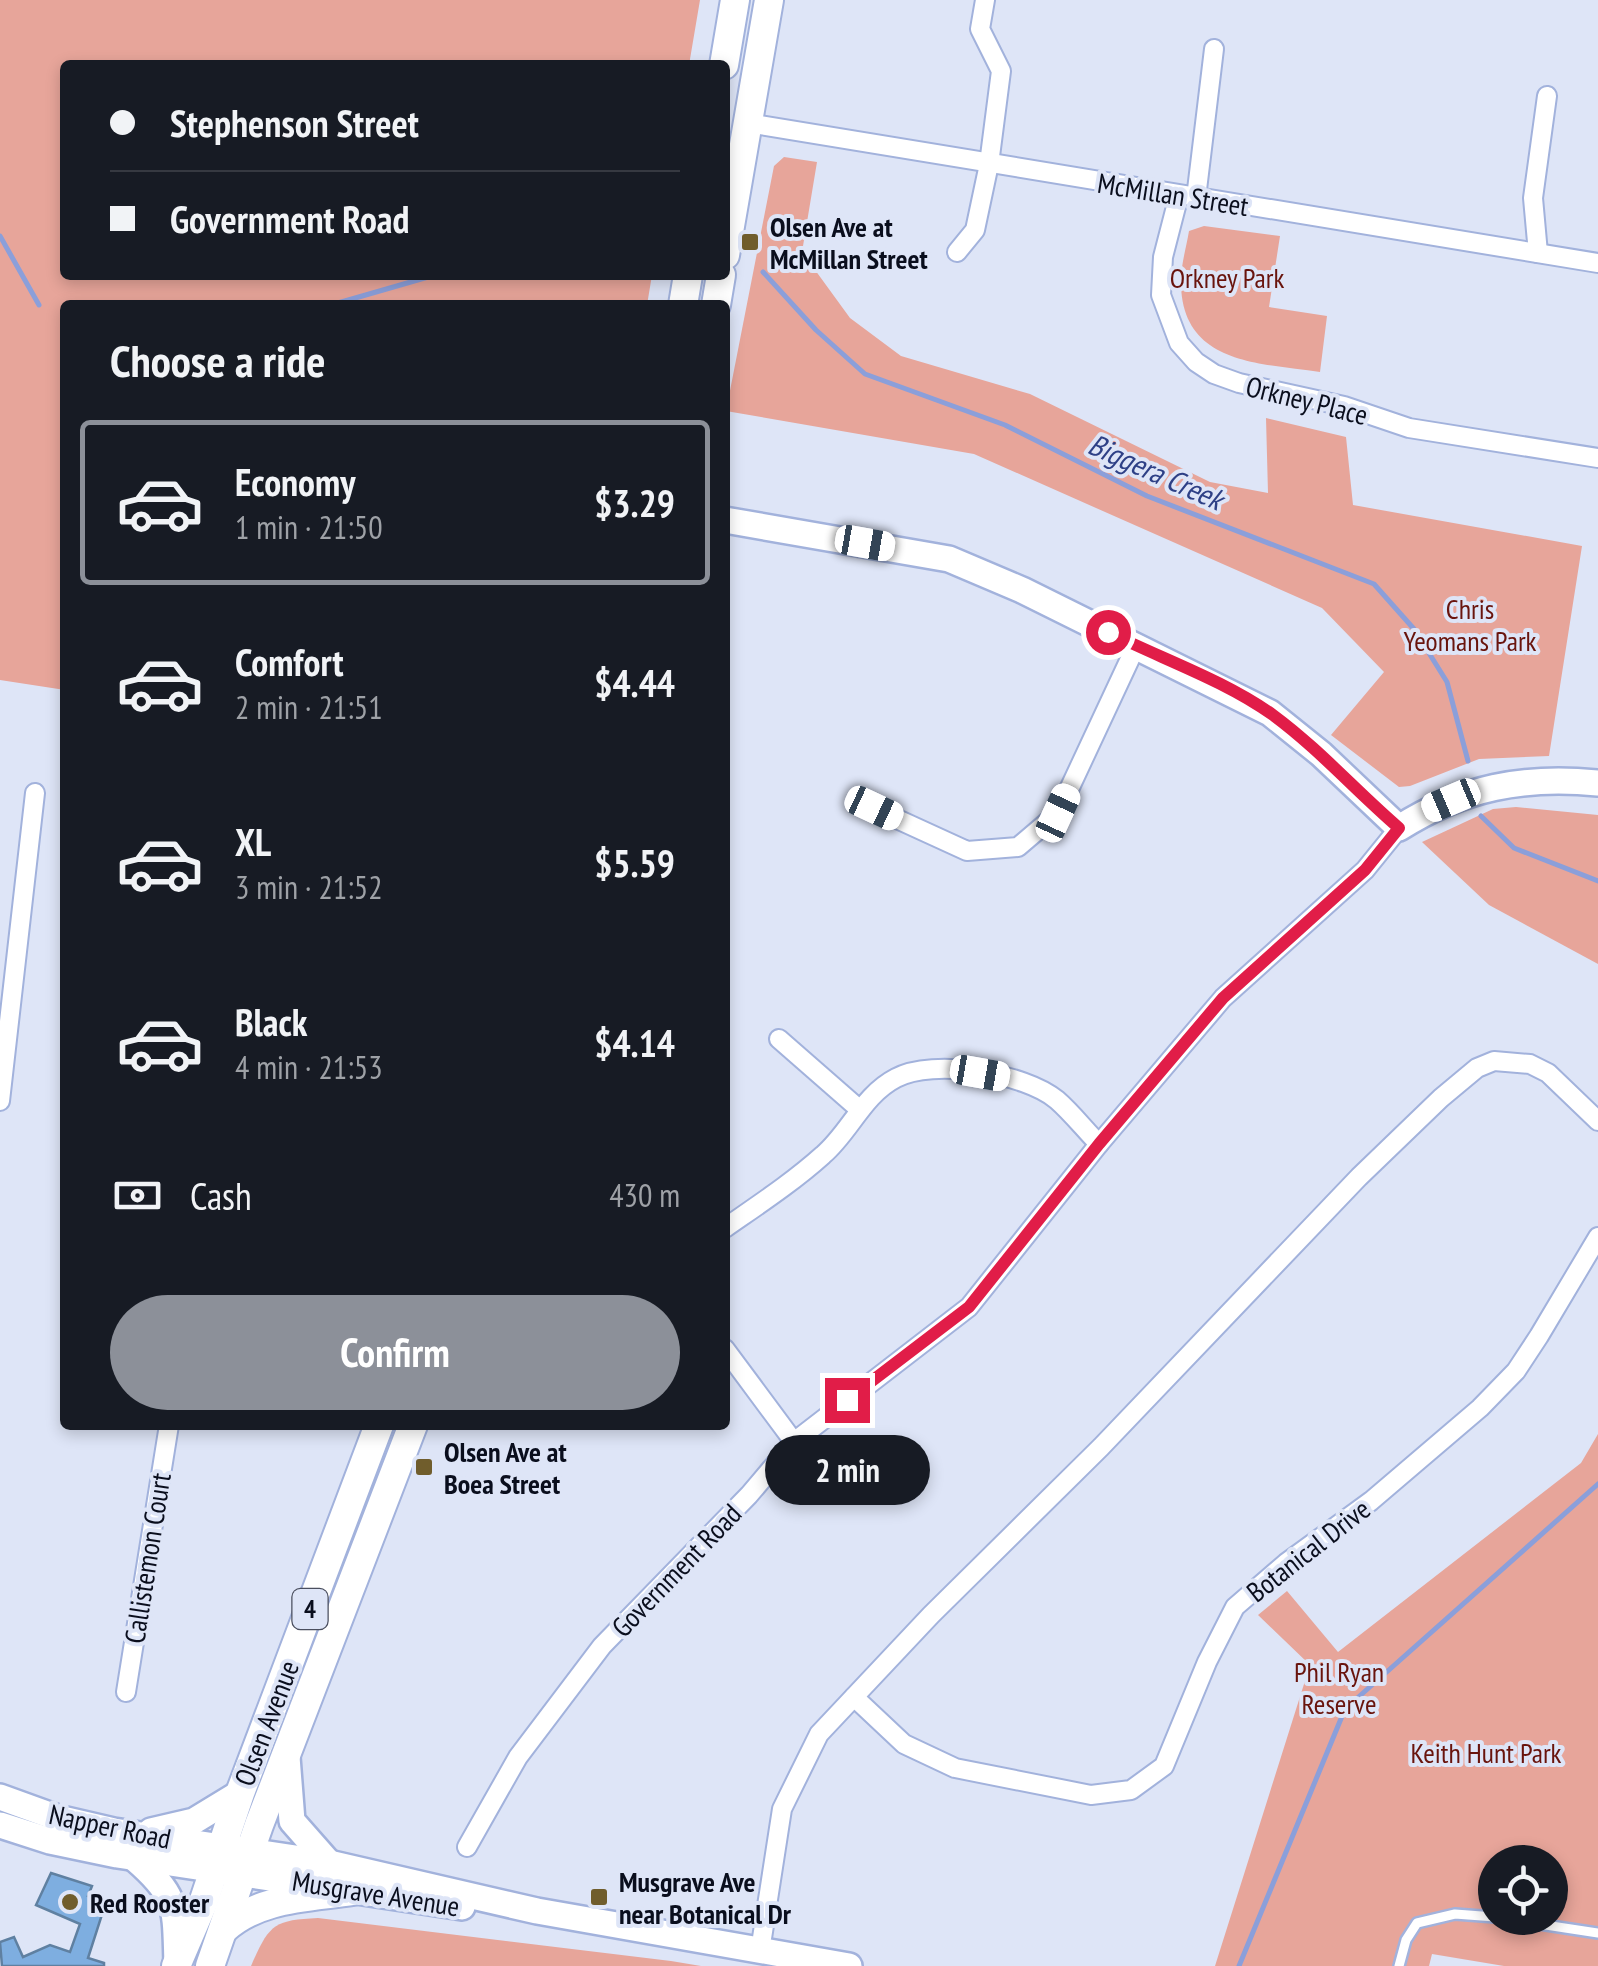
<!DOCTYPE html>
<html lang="en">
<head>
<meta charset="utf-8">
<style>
	body { margin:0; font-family:"PT Sans Narrow",sans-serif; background:#242831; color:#f1f3f6; height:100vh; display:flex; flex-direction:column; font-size:38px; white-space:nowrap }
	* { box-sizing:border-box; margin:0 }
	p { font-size:32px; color:#9ea1a6 }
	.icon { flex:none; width:55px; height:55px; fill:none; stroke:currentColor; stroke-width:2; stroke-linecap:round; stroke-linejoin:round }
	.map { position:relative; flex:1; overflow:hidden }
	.drawer { position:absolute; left:60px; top:300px; width:670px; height:1130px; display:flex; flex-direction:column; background:#171b24; border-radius:10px; box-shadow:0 5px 15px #0003 }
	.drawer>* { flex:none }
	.top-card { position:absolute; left:60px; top:60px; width:670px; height:220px; border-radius:10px; box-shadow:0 5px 15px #0003; display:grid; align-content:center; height:220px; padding:0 50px; background:#171b24 }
	.fabs { position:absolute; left:1478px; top:1845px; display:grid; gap:20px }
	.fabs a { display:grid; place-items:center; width:90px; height:90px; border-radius:50%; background:#171b24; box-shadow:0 5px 15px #0003; font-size:50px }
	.end { position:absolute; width:45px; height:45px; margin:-22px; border:12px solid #e11d48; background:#fff; box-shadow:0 0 0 5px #fff }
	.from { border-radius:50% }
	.bubble { position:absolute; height:70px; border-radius:35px; background:#171b24; box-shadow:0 5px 15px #0003; font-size:32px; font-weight:700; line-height:70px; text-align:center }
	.car { position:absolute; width:30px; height:60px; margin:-30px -15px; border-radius:12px; box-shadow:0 0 8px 2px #0007; background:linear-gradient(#fff 24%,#345 0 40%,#fff 0 76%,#345 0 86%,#fff 0) }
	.top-card b { display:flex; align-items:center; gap:35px; height:95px; font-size:38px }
	.top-card b+b { border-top:2px solid #363941 }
	.top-card i { width:25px; height:25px; background:#f1f3f6 }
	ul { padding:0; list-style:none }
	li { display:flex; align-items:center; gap:30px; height:165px; margin:0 20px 15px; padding:0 30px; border:5px solid transparent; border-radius:10px }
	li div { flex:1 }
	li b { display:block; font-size:38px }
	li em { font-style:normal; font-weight:700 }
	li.current { border-color:#8c9099 }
	li>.icon { width:90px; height:90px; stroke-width:1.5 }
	h2 { padding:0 50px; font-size:45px; line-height:120px }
	.pay { display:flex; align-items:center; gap:25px; height:110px; padding:0 50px; font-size:38px }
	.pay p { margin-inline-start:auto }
	.primary-button { display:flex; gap:20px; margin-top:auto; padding:20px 50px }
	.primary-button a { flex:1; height:115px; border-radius:60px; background:#8c9099; color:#fff; font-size:40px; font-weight:700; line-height:115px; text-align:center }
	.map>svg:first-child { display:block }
</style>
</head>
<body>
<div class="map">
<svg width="1598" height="1966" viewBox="0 0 1598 1966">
	<rect width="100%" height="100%" fill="#dee5f7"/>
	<g fill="#e7a59a" fill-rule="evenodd">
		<path d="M0,0H700L689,65H65V275H652L647,305H65V690L0,680Z"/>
		<path d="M784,157L817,162L802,252L850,318L901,356L1030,394L1210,482L1268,493L1266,418L1346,437L1353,505L1582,546L1549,756L1479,759L1410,786L1399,787L1331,735L1384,672L1322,608L974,454L726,411L774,166Z"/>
		<path d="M1204,226L1280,236L1269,307L1327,316L1320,372C1261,363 1184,365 1181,286C1180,268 1186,249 1189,231Z"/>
		<path d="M1516,807L1598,815V964L1489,905L1422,842L1493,809Z"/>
		<path d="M1598,1434V1966H1504L1432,1954L1429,1966H1215L1310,1665L1258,1615L1287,1591L1338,1652L1581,1463ZM1495,1862H1550V1918H1495Z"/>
		<path d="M318,1918L671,1961L701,1966H251C269,1925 273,1920 318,1918Z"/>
	</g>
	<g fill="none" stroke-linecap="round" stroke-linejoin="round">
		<g stroke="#8b9fda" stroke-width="5">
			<path d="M0,236L39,305"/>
			<path d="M763,272L816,330L865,374L1005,425L1147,496L1374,584L1414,629L1447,682L1468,761"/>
			<path d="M331,305L435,275"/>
			<path d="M1481,816L1514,848L1598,881"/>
			<path d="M1239,1966L1345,1709L1598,1484"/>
		</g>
	</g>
	<path fill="#7eaee0" stroke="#5f80a1" stroke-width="2.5" d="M51,1873L92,1886L88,1896L106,1902L88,1958L104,1963V1966H2L0,1942L14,1937L23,1957L50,1945L70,1952L80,1924L36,1905Z"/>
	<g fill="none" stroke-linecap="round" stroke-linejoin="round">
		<g stroke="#a2b2dc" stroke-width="14">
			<g id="lane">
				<path d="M1499,1918L1598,1933"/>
				<path d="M1399,1966L1406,1940L1417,1923L1455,1914L1495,1917"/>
			</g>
		</g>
		<g stroke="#a2b2dc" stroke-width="22">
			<g id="street">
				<path d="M748,123L1598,263"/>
				<path d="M1179,195L1163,257L1161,295L1179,343L1196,362L1214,374L1239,383L1344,406L1409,428L1598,458"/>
				<path d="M1196,198L1214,49"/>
				<path d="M957,252L975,230L989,164L1001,71L980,29L985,0"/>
				<path d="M1538,253L1533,198L1547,96"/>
				<path d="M873,808L967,851L1018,847L1058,813L1136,646"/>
				<path d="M779,1039L859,1109"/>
				<path d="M0,1101L35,793"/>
				<path d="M725,1228C758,1205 793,1182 823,1155C850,1132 863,1095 896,1078C933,1058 1025,1073 1057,1100C1072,1113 1085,1130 1099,1144"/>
				<path d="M725,1349L794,1442"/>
				<path d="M126,1692L169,1425"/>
				<path d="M854,1697L904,1744L955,1768L1091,1795L1131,1790L1164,1766L1207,1662L1235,1607L1286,1563L1371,1501L1480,1408L1516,1371L1539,1336L1598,1237"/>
				<path d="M467,1847L518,1757L602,1646L749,1495L794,1442L969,1307L1099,1144L1223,998L1365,870L1399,828"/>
				<path d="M760,1951L782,1809L819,1734L931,1615L1101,1447L1359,1177L1441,1098L1477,1068L1494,1061L1530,1064L1548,1073L1598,1121"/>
			</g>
		</g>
		<g stroke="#a2b2dc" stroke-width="30">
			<g id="secondary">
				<path d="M725,520L949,559L1022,590L1270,713L1321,754L1399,828C1464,787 1522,776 1598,783"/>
				<path d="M287,1757L292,1821L329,1863"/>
				<path d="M0,1797L58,1818L114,1831L329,1863L537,1911L849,1966"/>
				<path d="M0,1825L50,1841L117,1855L462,1907"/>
				<path d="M151,1831L194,1821L240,1793"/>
				<path d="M135,1859C179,1897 175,1908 177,1964"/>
			</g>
		</g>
		<g stroke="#a2b2dc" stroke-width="32">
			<g id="primary">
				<path d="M724,65L735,0"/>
				<path d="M725,255L769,0"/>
				<path d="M683,305L688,275"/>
				<path d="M716,305L721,275"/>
				<path d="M224,1929C260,1897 307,1898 353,1891"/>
				<path d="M176,1966L203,1903L240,1793L379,1425"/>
				<path d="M210,1966L259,1825L413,1425"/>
			</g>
		</g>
		<use href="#lane" stroke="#fff" stroke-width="9"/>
		<use href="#street" stroke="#fff" stroke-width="18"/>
		<use href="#secondary" stroke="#fff" stroke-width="25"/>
		<use href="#primary" stroke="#fff" stroke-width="28"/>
	</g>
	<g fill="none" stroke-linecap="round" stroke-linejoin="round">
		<path stroke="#e11d48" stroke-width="12" d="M847,1400L969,1307L1099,1144L1223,998L1365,870L1399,828C1356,791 1319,749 1273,715C1224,680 1162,659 1108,632"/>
	</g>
	<g fill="#705d2c" stroke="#dee5f7" stroke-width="4">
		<rect x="740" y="232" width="20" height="20" rx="5"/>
		<rect x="414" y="1457" width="20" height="20" rx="5"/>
		<rect x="589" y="1887" width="20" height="20" rx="5"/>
		<circle cx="70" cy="1902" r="10"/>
	</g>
	<g text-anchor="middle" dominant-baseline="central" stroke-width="8" stroke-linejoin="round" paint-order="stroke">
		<rect fill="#dee5f7" stroke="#4a4e5e" stroke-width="2.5" x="292.5" y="1589" width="35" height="40" rx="8"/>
		<g font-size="25" font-weight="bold" fill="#0a0e1d">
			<text x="310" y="1609">4</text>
		</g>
		<g font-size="28" fill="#0a0e1d" stroke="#dee5f7">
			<text transform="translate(1173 194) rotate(9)">McMillan Street</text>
			<text transform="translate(1307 400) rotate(14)">Orkney Place</text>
			<text transform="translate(1308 1550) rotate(-38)">Botanical Drive</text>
			<text transform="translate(147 1558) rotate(-81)">Callistemon Court</text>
			<text transform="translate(676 1570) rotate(-46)">Government Road</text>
			<text transform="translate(266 1723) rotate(-69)">Olsen Avenue</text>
			<text transform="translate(110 1826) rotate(12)">Napper Road</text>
			<text transform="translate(376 1893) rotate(9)">Musgrave Avenue</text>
		</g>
		<g font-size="28" font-weight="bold" fill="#0a0e1d" stroke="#dee5f7" text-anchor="start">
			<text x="770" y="226">Olsen Ave at<tspan x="770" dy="32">McMillan Street</tspan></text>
			<text x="444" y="1451">Olsen Ave at<tspan x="444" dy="32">Boea Street</tspan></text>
			<text x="619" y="1881">Musgrave Ave<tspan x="619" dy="32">near Botanical Dr</tspan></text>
			<text x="90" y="1902">Red Rooster</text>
		</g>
		<g font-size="28" fill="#69140d" stroke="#dee5f7">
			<text x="1227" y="277">Orkney Park</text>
			<text x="1470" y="608">Chris<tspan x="1470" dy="32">Yeomans Park</tspan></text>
			<text x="1339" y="1671">Phil Ryan<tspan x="1339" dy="32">Reserve</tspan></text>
			<text x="1486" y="1752">Keith Hunt Park</text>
		</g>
		<g font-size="30" font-style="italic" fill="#2e4086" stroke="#dee5f7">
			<text transform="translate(1156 471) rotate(24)">Biggera Creek</text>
		</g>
	</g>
</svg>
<div class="fabs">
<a><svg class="icon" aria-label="locate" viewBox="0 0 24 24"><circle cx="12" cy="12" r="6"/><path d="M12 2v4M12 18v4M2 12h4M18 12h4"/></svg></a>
</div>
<i class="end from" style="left:1108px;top:632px"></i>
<i class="end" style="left:847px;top:1400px"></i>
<div class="bubble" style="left:765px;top:1435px;width:165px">2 min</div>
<i class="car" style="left:865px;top:543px;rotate:100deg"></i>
<i class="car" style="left:1451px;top:800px;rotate:247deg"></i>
<i class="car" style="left:874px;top:808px;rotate:115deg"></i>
<i class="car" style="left:1058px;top:813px;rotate:25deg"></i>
<i class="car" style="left:980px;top:1073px;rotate:100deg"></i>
<div class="top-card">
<b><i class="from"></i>Stephenson Street</b>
<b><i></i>Government Road</b>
</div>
<section class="drawer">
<h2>Choose a ride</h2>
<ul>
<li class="current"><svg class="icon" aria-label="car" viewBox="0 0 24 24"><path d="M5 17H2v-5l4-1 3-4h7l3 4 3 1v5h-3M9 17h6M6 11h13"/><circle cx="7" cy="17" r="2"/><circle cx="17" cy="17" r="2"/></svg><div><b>Economy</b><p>1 min · 21:50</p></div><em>$3.29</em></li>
<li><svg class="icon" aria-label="car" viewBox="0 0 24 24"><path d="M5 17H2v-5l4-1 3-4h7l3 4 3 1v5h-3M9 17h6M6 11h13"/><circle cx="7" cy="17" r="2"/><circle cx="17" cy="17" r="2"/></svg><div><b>Comfort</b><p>2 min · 21:51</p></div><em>$4.44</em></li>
<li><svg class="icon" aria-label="car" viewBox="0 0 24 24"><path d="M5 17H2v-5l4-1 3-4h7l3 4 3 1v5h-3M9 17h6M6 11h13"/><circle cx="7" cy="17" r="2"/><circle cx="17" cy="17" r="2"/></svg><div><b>XL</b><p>3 min · 21:52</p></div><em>$5.59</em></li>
<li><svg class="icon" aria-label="car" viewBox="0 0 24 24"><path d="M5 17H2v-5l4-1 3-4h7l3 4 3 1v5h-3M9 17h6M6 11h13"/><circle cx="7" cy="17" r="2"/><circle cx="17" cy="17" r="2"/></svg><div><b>Black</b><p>4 min · 21:53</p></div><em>$4.14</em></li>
</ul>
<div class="pay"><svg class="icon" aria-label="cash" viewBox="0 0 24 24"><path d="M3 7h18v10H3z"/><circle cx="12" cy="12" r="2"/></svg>Cash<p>430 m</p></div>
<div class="primary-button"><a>Confirm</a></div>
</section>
</div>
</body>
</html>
